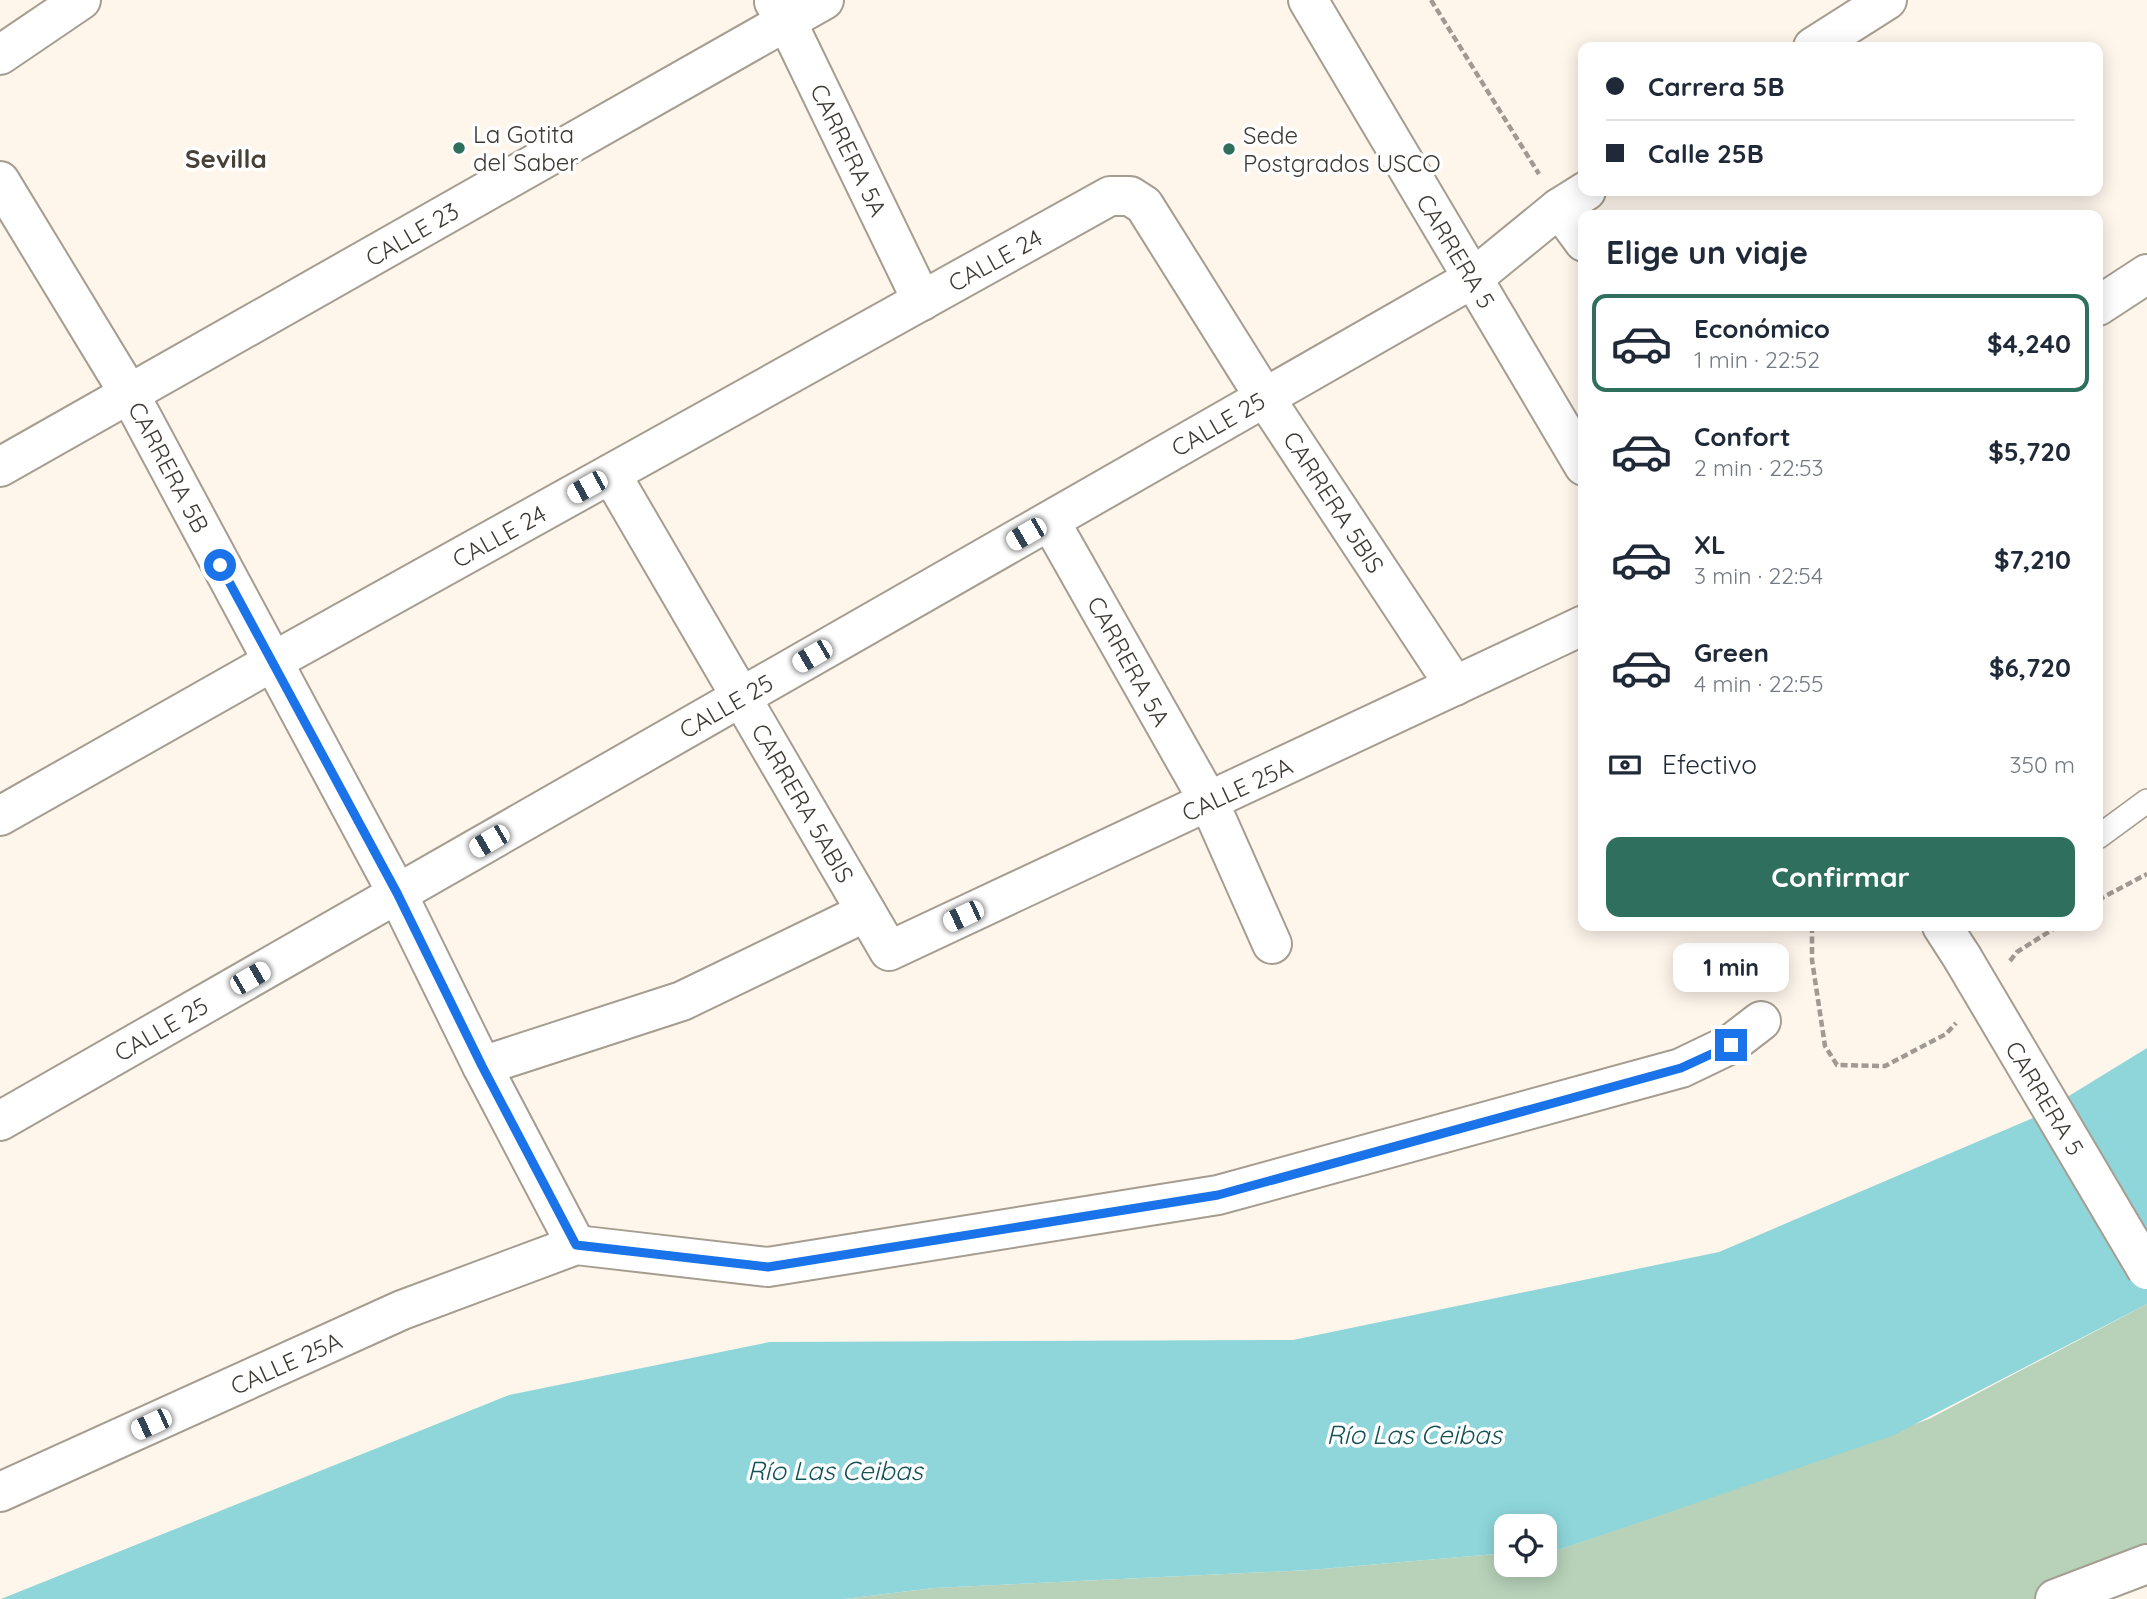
<!DOCTYPE html>
<html lang="es">
<head>
<meta charset="utf-8">
<style>
	body { margin:0; font-family:Quicksand,sans-serif; background:#f2f2f3; color:#1f2937; height:100vh; display:flex; flex-direction:column; font-size:26px; white-space:nowrap }
	* { box-sizing:border-box; margin:0 }
	p { font-size:23px; color:#747a83 }
	.icon { flex:none; width:38px; height:38px; fill:none; stroke:currentColor; stroke-width:2; stroke-linecap:round; stroke-linejoin:round }
	.map { position:relative; flex:1; overflow:hidden }
	.drawer { position:absolute; left:1578px; top:210px; width:525px; height:721px; display:flex; flex-direction:column; background:#fff; border-radius:14px; box-shadow:0 4px 18px #0003 }
	.drawer>* { flex:none }
	.top-card { position:absolute; left:1578px; top:42px; width:525px; height:154px; border-radius:14px; box-shadow:0 4px 18px #0003; display:grid; align-content:center; height:154px; padding:0 28px; background:#fff }
	.tools { position:absolute; left:1494px; top:1514px; display:grid; gap:14px }
	.tools a { display:grid; place-items:center; width:63px; height:63px; border-radius:14px; background:#fff; box-shadow:0 4px 18px #0003; font-size:35px }
	.end { position:absolute; width:32px; height:32px; margin:-16px; border:9px solid #1a73e8; background:#fff; box-shadow:0 0 0 4px #fff }
	.from { border-radius:50% }
	.bubble { position:absolute; height:49px; border-radius:14px; background:#fff; box-shadow:0 4px 18px #0003; font-size:23px; font-weight:700; line-height:49px; text-align:center }
	.car { position:absolute; width:21px; height:42px; margin:-21px -10px; border-radius:9px; box-shadow:0 0 5px 2px #0007; background:linear-gradient(#fff 24%,#345 0 40%,#fff 0 76%,#345 0 86%,#fff 0) }
	.top-card b { display:flex; align-items:center; gap:24px; height:66px; font-size:26px }
	.top-card b+b { border-top:2px solid #e0e1e3 }
	.top-card i { width:18px; height:18px; background:#1f2937 }
	ul { padding:0; list-style:none }
	li { display:flex; align-items:center; gap:21px; height:98px; margin:0 14px 10px; padding:0 14px; border:4px solid transparent; border-radius:14px }
	li div { flex:1 }
	li b { display:block; font-size:26px }
	li em { font-style:normal; font-weight:700 }
	li.on { border-color:#2f6f5e }
	li>.icon { width:63px; height:63px; stroke-width:1.5 }
	h2 { padding:0 28px; font-size:32px; line-height:84px }
	.pay { display:flex; align-items:center; gap:18px; height:77px; padding:0 28px; font-size:26px }
	.pay p { margin-inline-start:auto }
	.button { display:flex; gap:14px; margin-top:auto; padding:14px 28px }
	.button a { flex:1; height:80px; border-radius:14px; background:#2f6f5e; color:#fff; font-size:28px; font-weight:700; line-height:80px; text-align:center }
	.map>svg:first-child { display:block }
</style>
</head>
<body>
<div class="map">
<svg width="2147" height="1599" viewBox="0 0 2147 1599">
	<rect width="100%" height="100%" fill="#fef5eb"/>
	<path fill="#b7d2b9" d="M2147,1304V1564L2055,1599H844L934,1588L1310,1570L1507,1553V1564H1545V1550L1561,1549L1929,1419Z"/>
	<path fill="#8ed6da" d="M2147,1048V1304L1892,1436L1561,1549L1545,1550V1526H1507V1553L1310,1570L934,1588L844,1599H1L509,1395L770,1342L1293,1340L1719,1252L2033,1118Z"/>
	<g fill="none" stroke-linecap="round" stroke-linejoin="round">
		<g stroke="#a69d91" stroke-width="26">
			<path id="lane" d="M2098,837L2147,801"/>
		</g>
		<g stroke="#a69d91" stroke-width="42">
			<g id="street">
				<path d="M774,2L787,22L922,301"/>
				<path d="M0,55L81,0"/>
				<path d="M0,181L130,395L397,893L482,1066L576,1245"/>
				<path d="M2098,306L2147,274"/>
				<path d="M0,467L824,0"/>
				<path d="M611,474L889,951L1584,625"/>
				<path d="M1050,521L1209,802L1272,944"/>
				<path d="M0,816L272,662L1110,196H1130L1144,205L1265,398L1455,686"/>
				<path d="M482,1066L682,1001L866,912"/>
				<path d="M0,1121L1472,279"/>
				<path d="M0,1492L402,1310L576,1245L768,1267L1218,1195L1681,1068L1731,1044L1761,1021"/>
				<path d="M2055,1599L2147,1564"/>
			</g>
		</g>
		<g stroke="#a69d91" stroke-width="42">
			<g id="secondary">
				<path d="M1308,0L1584,466"/>
				<path d="M1813,47L1887,0"/>
				<path d="M1559,208L1584,242"/>
				<path d="M1472,279L1559,208L1586,191"/>
				<path d="M1942,926L1962,957"/>
			</g>
		</g>
		<g stroke="#a19a93" stroke-width="4.5" stroke-dasharray="7 3.5" stroke-linecap="butt">
			<path d="M1431,0L1539,174"/>
			<path d="M2098,900L2147,874"/>
			<path d="M1812,926V960L1825,1046L1837,1065L1885,1066L1946,1034L1956,1023"/>
			<path d="M2010,961L2017,952L2058,926"/>
		</g>
		<use href="#lane" stroke="#fff" stroke-width="23"/>
		<use href="#street" stroke="#fff" stroke-width="38"/>
		<use href="#secondary" stroke="#fff" stroke-width="38"/>
		<g stroke="#a69d91" stroke-width="42" stroke-linecap="butt">
			<path id="secondary-bridge" d="M1962,957L2147,1270"/>
		</g>
		<use href="#secondary-bridge" stroke="#fff" stroke-width="38"/>
	</g>
	<g fill="none" stroke-linecap="round" stroke-linejoin="round">
		<path stroke="#1a73e8" stroke-width="9" d="M220,565L397,893L482,1066L576,1245L768,1267L1218,1195L1681,1068L1731,1045"/>
	</g>
	<g fill="#2f6f5e" stroke="#fff" stroke-width="2.5">
		<circle cx="459" cy="148" r="7"/>
		<circle cx="1229" cy="149" r="7"/>
	</g>
	<g text-anchor="middle" dominant-baseline="central" stroke-width="7" stroke-linejoin="round" paint-order="stroke">
		<g font-size="24" fill="#3e3a35" stroke="#fff" text-anchor="start">
			<text x="473" y="134">La Gotita<tspan x="473" dy="28">del Saber</tspan></text>
			<text x="1243" y="135">Sede<tspan x="1243" dy="28">Postgrados USCO</tspan></text>
		</g>
		<g font-size="24" fill="#3e3a35" stroke="#fff">
			<text transform="translate(849 150) rotate(64)">CARRERA 5A</text>
			<text transform="translate(412 234) rotate(-30)">CALLE 23</text>
			<text transform="translate(1456 251) rotate(59)">CARRERA 5</text>
			<text transform="translate(995 260) rotate(-29)">CALLE 24</text>
			<text transform="translate(1218 424) rotate(-30)">CALLE 25</text>
			<text transform="translate(169 467) rotate(62)">CARRERA 5B</text>
			<text transform="translate(1334 502) rotate(57)">CARRERA 5BIS</text>
			<text transform="translate(499 536) rotate(-29)">CALLE 24</text>
			<text transform="translate(1129 661) rotate(61)">CARRERA 5A</text>
			<text transform="translate(726 706) rotate(-30)">CALLE 25</text>
			<text transform="translate(1237 789) rotate(-25)">CALLE 25A</text>
			<text transform="translate(803 803) rotate(60)">CARRERA 5ABIS</text>
			<text transform="translate(161 1029) rotate(-30)">CALLE 25</text>
			<text transform="translate(2045 1098) rotate(59)">CARRERA 5</text>
			<text transform="translate(286 1363) rotate(-24)">CALLE 25A</text>
		</g>
		<g font-size="26" font-weight="bold" fill="#484035" stroke="#fff">
			<text x="226" y="158">Sevilla</text>
		</g>
		<g font-size="26" font-style="italic" fill="#155357" stroke="#fff">
			<text x="1414" y="1434">Río Las Ceibas</text>
			<text x="835" y="1470">Río Las Ceibas</text>
		</g>
	</g>
</svg>
<div class="tools">
<a><svg class="icon" aria-label="locate" viewBox="0 0 24 24"><circle cx="12" cy="12" r="6"/><path d="M12 2v4M12 18v4M2 12h4M18 12h4"/></svg></a>
</div>
<i class="end from" style="left:220px;top:565px"></i>
<i class="end" style="left:1731px;top:1045px"></i>
<div class="bubble" style="left:1673px;top:943px;width:116px">1 min</div>
<i class="car" style="left:587px;top:487px;rotate:241deg"></i>
<i class="car" style="left:1026px;top:534px;rotate:240deg"></i>
<i class="car" style="left:812px;top:656px;rotate:240deg"></i>
<i class="car" style="left:489px;top:841px;rotate:240deg"></i>
<i class="car" style="left:963px;top:916px;rotate:245deg"></i>
<i class="car" style="left:250px;top:978px;rotate:60deg"></i>
<i class="car" style="left:151px;top:1424px;rotate:245deg"></i>
<div class="top-card">
<b><i class="from"></i>Carrera 5B</b>
<b><i></i>Calle 25B</b>
</div>
<section class="drawer">
<h2>Elige un viaje</h2>
<ul>
<li class="on"><svg class="icon" aria-label="car" viewBox="0 0 24 24"><path d="M5 17H2v-5l4-1 3-4h7l3 4 3 1v5h-3M9 17h6M6 11h13"/><circle cx="7" cy="17" r="2"/><circle cx="17" cy="17" r="2"/></svg><div><b>Económico</b><p>1 min · 22:52</p></div><em>$4,240</em></li>
<li><svg class="icon" aria-label="car" viewBox="0 0 24 24"><path d="M5 17H2v-5l4-1 3-4h7l3 4 3 1v5h-3M9 17h6M6 11h13"/><circle cx="7" cy="17" r="2"/><circle cx="17" cy="17" r="2"/></svg><div><b>Confort</b><p>2 min · 22:53</p></div><em>$5,720</em></li>
<li><svg class="icon" aria-label="car" viewBox="0 0 24 24"><path d="M5 17H2v-5l4-1 3-4h7l3 4 3 1v5h-3M9 17h6M6 11h13"/><circle cx="7" cy="17" r="2"/><circle cx="17" cy="17" r="2"/></svg><div><b>XL</b><p>3 min · 22:54</p></div><em>$7,210</em></li>
<li><svg class="icon" aria-label="car" viewBox="0 0 24 24"><path d="M5 17H2v-5l4-1 3-4h7l3 4 3 1v5h-3M9 17h6M6 11h13"/><circle cx="7" cy="17" r="2"/><circle cx="17" cy="17" r="2"/></svg><div><b>Green</b><p>4 min · 22:55</p></div><em>$6,720</em></li>
</ul>
<div class="pay"><svg class="icon" aria-label="cash" viewBox="0 0 24 24"><path d="M3 7h18v10H3z"/><circle cx="12" cy="12" r="2"/></svg>Efectivo<p>350 m</p></div>
<div class="button"><a>Confirmar</a></div>
</section>
</div>
</body>
</html>
